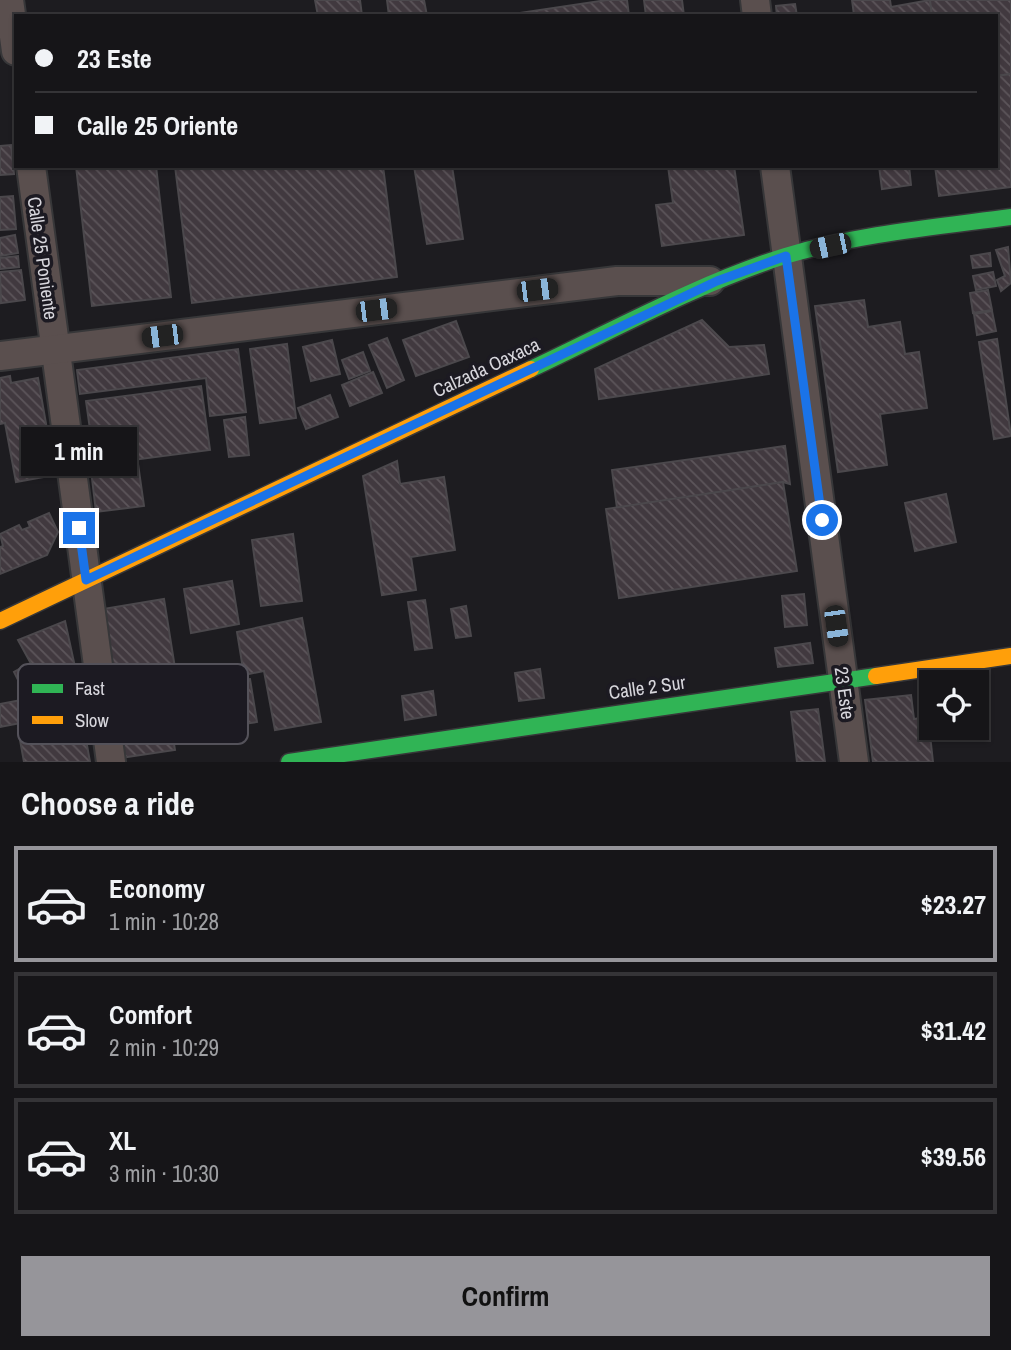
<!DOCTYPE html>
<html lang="en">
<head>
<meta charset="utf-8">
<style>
	body { margin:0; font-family:"Archivo Narrow",sans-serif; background:#232225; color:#f1f3f6; height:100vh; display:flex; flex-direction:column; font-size:26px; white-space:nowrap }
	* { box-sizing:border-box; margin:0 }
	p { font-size:23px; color:#9e9fa2 }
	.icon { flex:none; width:38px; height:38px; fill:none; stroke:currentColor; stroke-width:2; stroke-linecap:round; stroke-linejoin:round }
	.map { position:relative; height:762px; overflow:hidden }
	.details { display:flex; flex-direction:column; background:#161518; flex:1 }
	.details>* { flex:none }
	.hud { position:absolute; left:14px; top:14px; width:984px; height:154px; border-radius:0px; box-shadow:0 2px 5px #0004,0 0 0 2px #353437; display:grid; align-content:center; height:154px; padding:0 21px; background:#161518 }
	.buttons { position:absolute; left:919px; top:670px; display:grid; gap:14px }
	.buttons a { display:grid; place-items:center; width:70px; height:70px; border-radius:0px; background:#161518; box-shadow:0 2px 5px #0004,0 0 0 2px #353437; font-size:35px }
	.end { position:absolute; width:32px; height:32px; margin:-16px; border:9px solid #1a73e8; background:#fff; box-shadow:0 0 0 4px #fff }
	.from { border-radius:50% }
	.bubble { position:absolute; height:49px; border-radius:0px; background:#161518; box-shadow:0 2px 5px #0004,0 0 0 2px #353437; font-size:23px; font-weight:700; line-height:49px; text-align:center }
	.car { position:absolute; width:21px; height:42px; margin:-21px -10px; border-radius:9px; box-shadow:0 0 5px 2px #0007; background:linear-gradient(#222 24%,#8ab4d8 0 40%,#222 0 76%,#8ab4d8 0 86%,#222 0) }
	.hud b { display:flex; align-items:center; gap:24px; height:66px; font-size:26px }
	.hud b+b { border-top:2px solid #353437 }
	.hud i { width:18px; height:18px; background:#f1f3f6 }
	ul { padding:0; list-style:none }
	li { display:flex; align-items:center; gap:21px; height:116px; margin:0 14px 10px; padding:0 7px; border:4px solid #353437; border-radius:0px }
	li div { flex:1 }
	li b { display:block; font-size:26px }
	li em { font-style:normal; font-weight:700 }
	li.selected { border-color:#96959a }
	li>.icon { width:63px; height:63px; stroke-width:1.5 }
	h2 { padding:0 21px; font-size:32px; line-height:84px }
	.action { display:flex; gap:14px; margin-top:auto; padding:14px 21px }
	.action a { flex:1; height:80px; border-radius:0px; background:#96959a; color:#111; font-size:28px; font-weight:700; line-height:80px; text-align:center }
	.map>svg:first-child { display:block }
</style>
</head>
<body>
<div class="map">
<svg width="1011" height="762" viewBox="0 0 1011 762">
	<defs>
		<pattern id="building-back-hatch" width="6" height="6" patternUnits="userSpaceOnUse" patternTransform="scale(1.75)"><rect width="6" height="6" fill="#41393f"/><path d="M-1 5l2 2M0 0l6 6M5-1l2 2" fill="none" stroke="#5c555a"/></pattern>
	</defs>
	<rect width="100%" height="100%" fill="#1d1c20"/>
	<g fill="url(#building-back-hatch)" stroke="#4b484c" stroke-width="2">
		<path d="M315,0H360L362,16H318Z"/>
		<path d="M387,0H424L427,16H389Z"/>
		<path d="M607,0H627L629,16H499Z"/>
		<path d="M644,0H682L684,16H646Z"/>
		<path d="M852,0H890L891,7L930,0L932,16H848L854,15Z"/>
		<path d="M930,0H1011V74L996,76V16H932Z"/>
		<path d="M795,4L797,16H777L776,6Z"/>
		<path d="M1011,74V187L939,196L935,166H996V76Z"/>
		<path d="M11,145L14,174L0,175V146Z"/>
		<path d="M76,166H156L171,297L92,306Z"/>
		<path d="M175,166H383L397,277L192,303Z"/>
		<path d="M414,166H452L463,239L427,244Z"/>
		<path d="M668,166H706V170L734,166L744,235L662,246L656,205L673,203Z"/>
		<path d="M879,166H909L911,185L882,189Z"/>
		<path d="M13,196L16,229L0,230V197Z"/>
		<path d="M15,235L18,253L0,256V238Z"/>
		<path d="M1008,247L1011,283L1001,291L997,280L1005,276L996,250Z"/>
		<path d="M990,253L991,266L973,268L971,256Z"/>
		<path d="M18,256L19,267L0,269V258Z"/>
		<path d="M21,270L25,300L1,303L0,272Z"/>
		<path d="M993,272L996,286L976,290L973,276Z"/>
		<path d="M988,290L992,310L973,313L970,293Z"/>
		<path d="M864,300L868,327L900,322L905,354L919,352L927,408L880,414L887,465L838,472L815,306Z"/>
		<path d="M992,311L996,331L977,335L974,314Z"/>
		<path d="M702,320L729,347L764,345L769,374L599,399L595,369Z"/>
		<path d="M456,321L469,357L416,376L403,340Z"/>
		<path d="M387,338L404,380L387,388L369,345Z"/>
		<path d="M997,339L1011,436L994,439L979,342Z"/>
		<path d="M332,340L340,374L311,381L303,347Z"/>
		<path d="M287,344L296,418L260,423L250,349Z"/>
		<path d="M238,349L246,412L210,416L206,378L80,394L77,370Z"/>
		<path d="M363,352L370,371L349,379L342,360Z"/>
		<path d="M373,372L382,393L350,406L342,385Z"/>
		<path d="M10,376L11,383L38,378L55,475L16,482L5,423L0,424V378Z"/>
		<path d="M201,386L210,450L95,465L86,401Z"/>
		<path d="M330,395L338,417L306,429L298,408Z"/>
		<path d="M245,417L249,455L229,457L224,420Z"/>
		<path d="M785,446L790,484L783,482L617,508L612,470Z"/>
		<path d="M397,461L400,484L444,477L455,550L411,557L416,590L382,595L363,476Z"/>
		<path d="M138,464L144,506L96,512L91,470Z"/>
		<path d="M783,482L797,571L619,598L606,509Z"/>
		<path d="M946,494L956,542L915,551L905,503Z"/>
		<path d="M49,513L58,532L47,555L0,574V547L3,546L0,534L19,525L22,530L30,527L28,522Z"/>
		<path d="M293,534L302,601L261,606L252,540Z"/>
		<path d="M232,581L239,624L191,633L184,589Z"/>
		<path d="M804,594L807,625L785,627L782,596Z"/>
		<path d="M164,599L178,687L165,689L175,750L120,758L97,610Z"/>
		<path d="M425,600L432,648L415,650L408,602Z"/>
		<path d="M466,606L471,636L456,638L451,609Z"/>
		<path d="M302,618L321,722L275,730L264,671L244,675L237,632Z"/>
		<path d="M65,621L75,667L41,682L18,640Z"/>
		<path d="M810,643L813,663L778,667L775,648Z"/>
		<path d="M28,664L36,678L21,686L14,672Z"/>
		<path d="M540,669L544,698L519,701L515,673Z"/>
		<path d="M250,679L257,722L236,725L229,681Z"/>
		<path d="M433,691L436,715L405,720L402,696Z"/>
		<path d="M53,694L57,716L0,727V704Z"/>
		<path d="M911,695L914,719L928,717L933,762H873L865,700Z"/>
		<path d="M818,709L825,762H797L791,712Z"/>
		<path d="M82,717L90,762H24L18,729Z"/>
	</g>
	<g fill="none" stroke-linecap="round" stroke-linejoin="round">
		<g stroke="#373739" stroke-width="32">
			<g id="street">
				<path d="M9,0L16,51"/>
				<path d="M755,0L757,16"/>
				<path d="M31,166L111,762"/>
				<path d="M775,166L854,762"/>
				<path d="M0,356L617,281H710"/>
			</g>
		</g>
		<g stroke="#373739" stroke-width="19">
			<g id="fast">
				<path d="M531,369C614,330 697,284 785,256C858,234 936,227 1011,217"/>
				<path d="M289,762L876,676"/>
			</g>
		</g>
		<g stroke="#373739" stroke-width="19">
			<g id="slow">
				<path d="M0,621L531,369"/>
				<path d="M876,676L1011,656"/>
			</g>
		</g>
		<use href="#street" stroke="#5a4f4e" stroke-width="28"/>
		<use href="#fast" stroke="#30b455" stroke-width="16"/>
		<use href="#slow" stroke="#ff9f0a" stroke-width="16"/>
	</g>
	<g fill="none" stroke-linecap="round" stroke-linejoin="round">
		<path stroke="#1a73e8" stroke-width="9" d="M79,528L86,580L717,281L786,256L822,520"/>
	</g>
	<g text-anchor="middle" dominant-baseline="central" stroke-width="7" stroke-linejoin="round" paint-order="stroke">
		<g font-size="19" fill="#d7d6dc" stroke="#1c1a22">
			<text transform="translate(43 258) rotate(82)">Calle 25 Poniente</text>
			<text transform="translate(486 367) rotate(-25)">Calzada Oaxaca</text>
			<text transform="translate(647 687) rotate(-8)">Calle 2 Sur</text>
			<text transform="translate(845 693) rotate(82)">23 Este</text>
		</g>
	</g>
	<rect x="18" y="664" width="230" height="80" rx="10" fill="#1c1a22" stroke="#54525a" stroke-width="2"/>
	<rect x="32" y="684" width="31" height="9" fill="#30b455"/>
	<rect x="32" y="716" width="31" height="8" fill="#ff9f0a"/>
	<g font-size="19" fill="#d7d6dc">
		<text x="75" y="695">Fast</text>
		<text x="75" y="727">Slow</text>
	</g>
</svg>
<div class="buttons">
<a><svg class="icon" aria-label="locate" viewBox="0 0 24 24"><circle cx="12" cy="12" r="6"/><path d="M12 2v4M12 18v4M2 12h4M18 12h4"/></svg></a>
</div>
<i class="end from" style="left:822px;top:520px"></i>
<i class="end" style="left:79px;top:528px"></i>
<div class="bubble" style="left:21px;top:427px;width:116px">1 min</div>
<i class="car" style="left:830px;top:246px;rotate:258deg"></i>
<i class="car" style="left:537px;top:290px;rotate:83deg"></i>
<i class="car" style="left:376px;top:310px;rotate:83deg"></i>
<i class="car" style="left:162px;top:336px;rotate:263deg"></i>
<i class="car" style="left:836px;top:626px;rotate:172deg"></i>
<div class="hud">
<b><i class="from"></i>23 Este</b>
<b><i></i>Calle 25 Oriente</b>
</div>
</div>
<section class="details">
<h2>Choose a ride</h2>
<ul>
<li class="selected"><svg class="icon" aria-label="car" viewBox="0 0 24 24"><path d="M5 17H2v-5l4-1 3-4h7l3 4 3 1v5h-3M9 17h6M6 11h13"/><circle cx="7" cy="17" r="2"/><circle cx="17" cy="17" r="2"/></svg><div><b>Economy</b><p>1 min · 10:28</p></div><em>$23.27</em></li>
<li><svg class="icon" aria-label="car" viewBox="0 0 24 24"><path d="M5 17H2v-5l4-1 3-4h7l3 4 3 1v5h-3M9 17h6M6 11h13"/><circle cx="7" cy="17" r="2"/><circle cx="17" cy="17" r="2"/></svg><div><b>Comfort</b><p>2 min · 10:29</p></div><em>$31.42</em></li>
<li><svg class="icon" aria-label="car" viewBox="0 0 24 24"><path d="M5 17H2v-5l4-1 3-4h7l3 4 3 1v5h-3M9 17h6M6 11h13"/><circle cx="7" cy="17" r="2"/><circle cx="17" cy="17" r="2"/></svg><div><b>XL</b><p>3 min · 10:30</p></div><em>$39.56</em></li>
</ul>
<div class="action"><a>Confirm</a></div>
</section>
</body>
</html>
